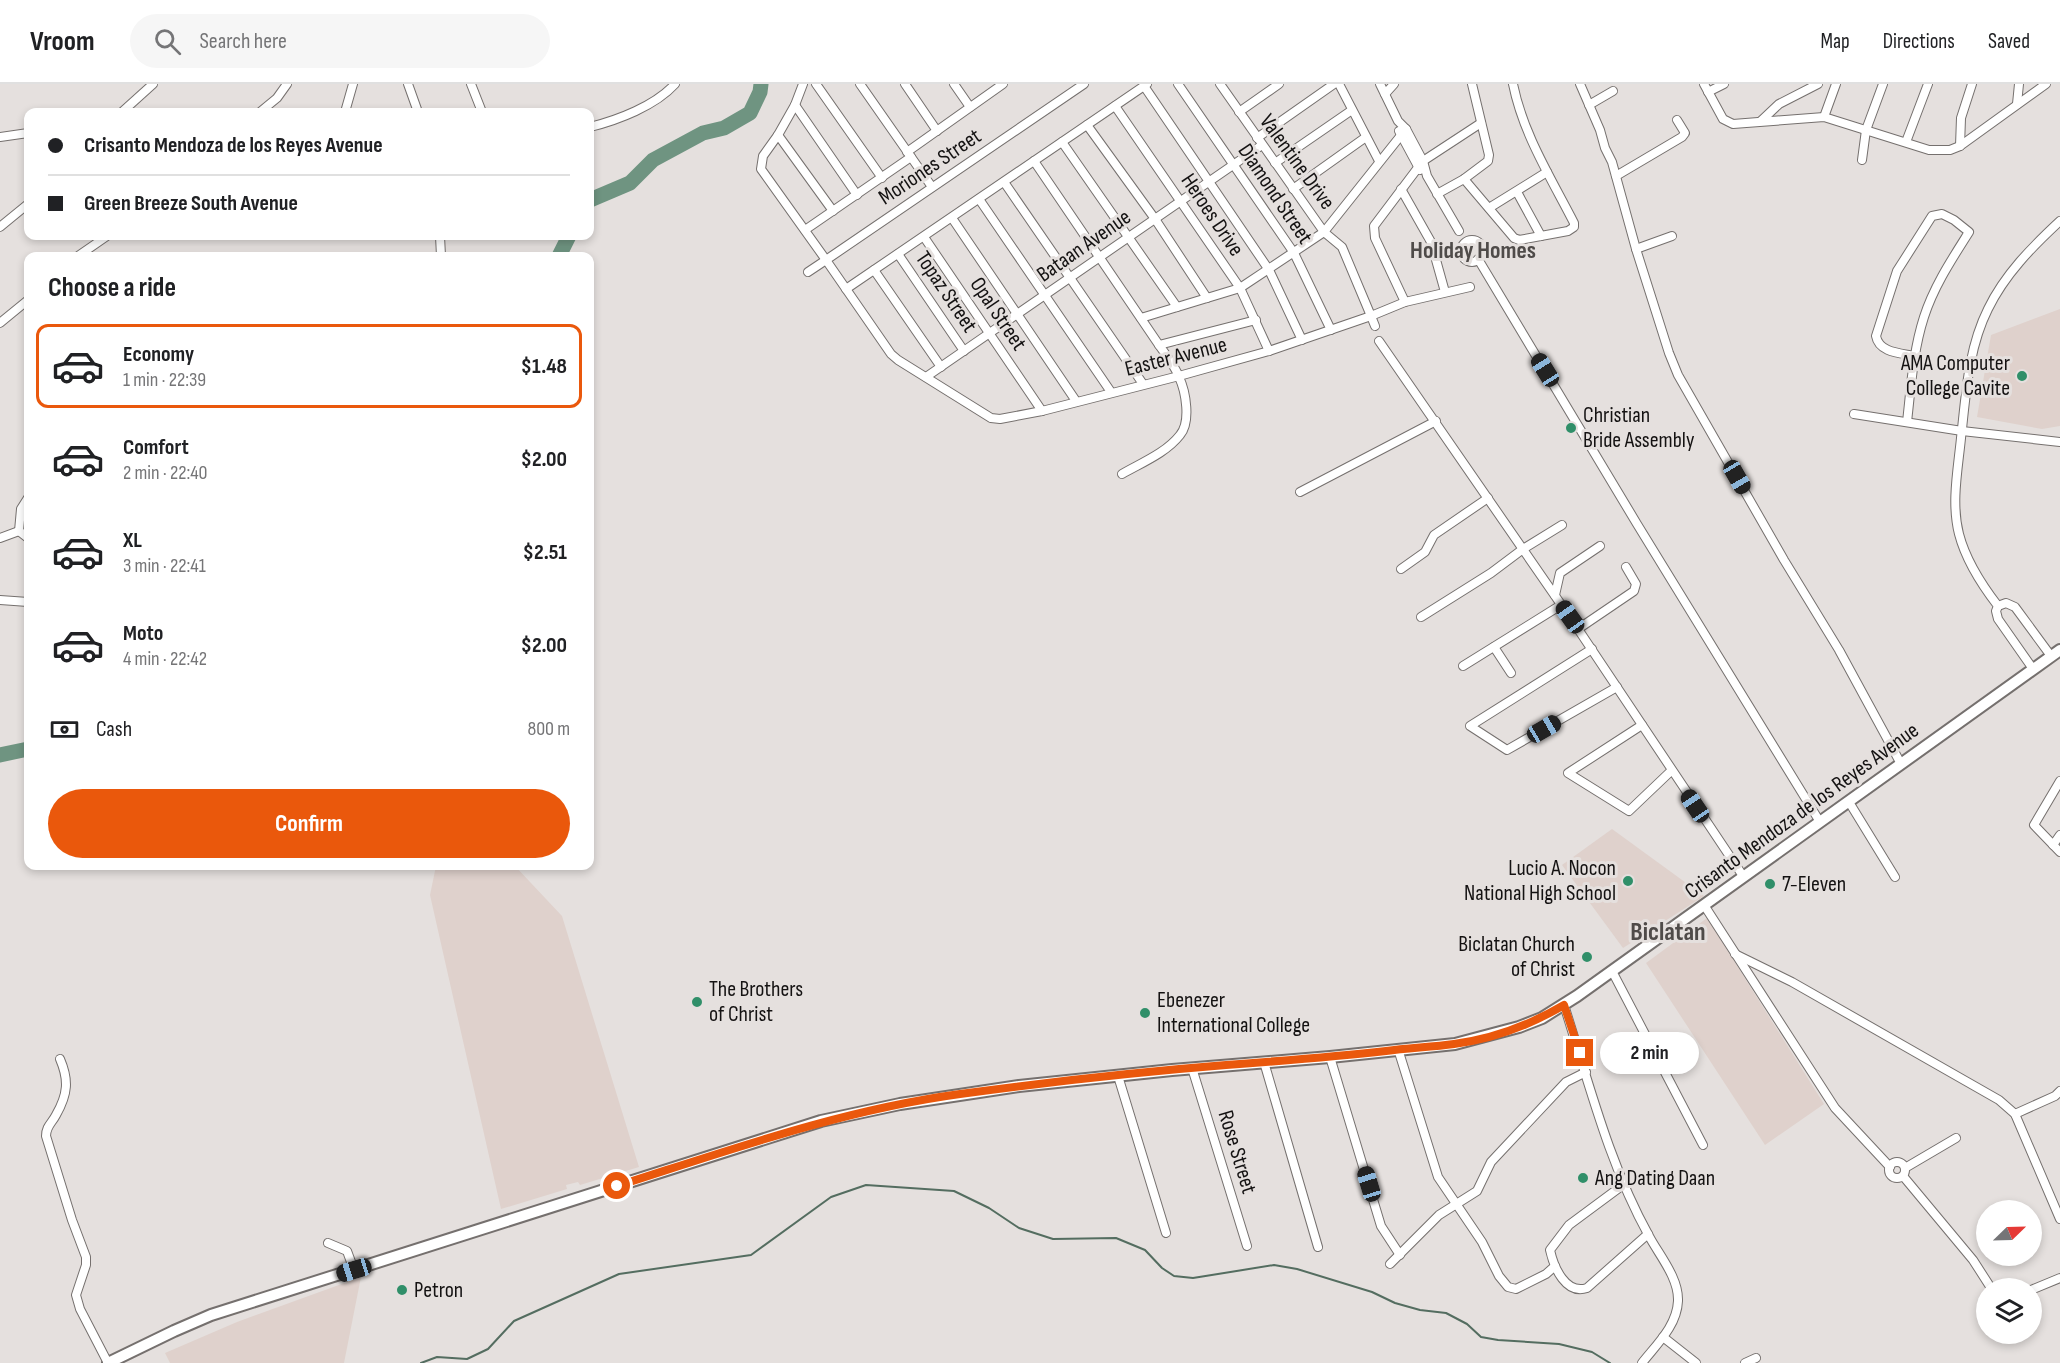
<!DOCTYPE html>
<html lang="en">
<head>
<meta charset="utf-8">
<style>
	body { margin:0; font-family:"Sofia Sans Condensed",sans-serif; background:#f6f6f6; color:#202124; height:100vh; display:flex; flex-direction:column; font-size:22px; white-space:nowrap }
	* { box-sizing:border-box; margin:0 }
	p { font-size:20px; color:#757577 }
	.icon { flex:none; width:33px; height:33px; fill:none; stroke:currentColor; stroke-width:2; stroke-linecap:round; stroke-linejoin:round }
	.map { position:relative; flex:1; overflow:hidden }
	.sheet { position:absolute; left:24px; top:168px; width:570px; height:618px; display:flex; flex-direction:column; background:#fff; border-radius:12px; box-shadow:0 3px 9px #0003 }
	.sheet>* { flex:none }
	.hud { position:absolute; left:24px; top:24px; width:570px; height:132px; border-radius:12px; box-shadow:0 3px 9px #0003; display:grid; align-content:center; height:132px; padding:0 24px; background:#fff }
	.needle { width:39px; rotate:67deg }
	.controls { position:absolute; left:1976px; top:1116px; display:grid; gap:12px }
	.controls a { display:grid; place-items:center; width:66px; height:66px; border-radius:50%; background:#fff; box-shadow:0 3px 9px #0003; font-size:30px }
	.end { position:absolute; width:27px; height:27px; margin:-14px; border:8px solid #ea580c; background:#fff; box-shadow:0 0 0 3px #fff }
	.from { border-radius:50% }
	.bubble { position:absolute; height:42px; border-radius:21px; background:#fff; box-shadow:0 3px 9px #0003; font-size:20px; font-weight:700; line-height:42px; text-align:center }
	.car { position:absolute; width:18px; height:36px; margin:-18px -9px; border-radius:8px; box-shadow:0 0 4px 2px #0007; background:linear-gradient(#222 24%,#8ab4d8 0 40%,#222 0 76%,#8ab4d8 0 86%,#222 0) }
	.hud b { display:flex; align-items:center; gap:21px; height:57px; font-size:22px }
	.hud b+b { border-top:2px solid #e0e0e0 }
	.hud i { width:15px; height:15px; background:#202124 }
	ul { padding:0; list-style:none }
	li { display:flex; align-items:center; gap:18px; height:84px; margin:0 12px 9px; padding:0 12px; border:3px solid transparent; border-radius:12px }
	li div { flex:1 }
	li b { display:block; font-size:22px }
	li em { font-style:normal; font-weight:700 }
	li.selected { border-color:#ea580c }
	li>.icon { width:54px; height:54px; stroke-width:1.5 }
	h2 { padding:0 24px; font-size:27px; line-height:72px }
	.pay { display:flex; align-items:center; gap:15px; height:66px; padding:0 24px; font-size:22px }
	.pay p { margin-inline-start:auto }
	.primary-button { display:flex; gap:12px; margin-top:auto; padding:12px 24px }
	.primary-button a { flex:1; height:69px; border-radius:36px; background:#ea580c; color:#fff; font-size:24px; font-weight:700; line-height:69px; text-align:center }
	header { display:flex; align-items:center; gap:36px; box-sizing:border-box; height:84px; padding:0 30px; background:#fff; border-bottom:2px solid #e0e0e0 }
	header strong { font-size:28px }
	nav { display:flex; gap:33px; margin-inline-start:auto; font-size:21px }
	.search { width:420px; height:54px; background:#f6f6f6; display:flex; align-items:center; gap:15px; box-sizing:border-box; padding:0 21px; border-radius:33px; color:#757577; font-size:22px }
	.map>svg:first-child { display:block }
</style>
</head>
<body>
<header>
<strong>Vroom</strong>
<div class="search"><svg class="icon" aria-label="search" viewBox="0 0 24 24"><circle cx="10" cy="10" r="6"/><path d="M15 15l6 6"/></svg>Search here</div>
<nav><a>Map</a><a>Directions</a><a>Saved</a></nav>
</header>
<div class="map">
<svg width="2060" height="1279" viewBox="0 0 2060 1279">
	<rect width="100%" height="100%" fill="#e5e0de"/>
	<g fill="#dfd1cc">
		<path d="M2060,225V342L2042,345L1977,333L1991,251Z"/>
		<path d="M1612,745L1704,812L1623,864L1562,781Z"/>
		<path d="M436,782H515L562,832L639,1083L580,1101L578,1098L566,1101L567,1105L501,1125L430,811Z"/>
		<path d="M1707,834L1824,1020L1765,1061L1646,879Z"/>
		<path d="M361,1193L344,1279H170L165,1269L237,1238Z"/>
	</g>
	<g fill="none" stroke-linecap="round" stroke-linejoin="round">
		<path stroke="#546d60" stroke-width="2" d="M421,1279L437,1273L467,1275L488,1265L514,1237L619,1190L751,1171L831,1113L866,1101L954,1107L989,1124L1019,1144L1053,1155L1116,1154L1145,1166L1162,1184L1174,1192L1193,1194L1274,1181L1297,1185L1372,1208L1395,1219L1420,1226L1446,1229L1467,1240L1481,1253L1498,1256L1559,1260L1592,1268L1610,1279"/>
		<g stroke="#6f9481" stroke-width="15">
			<path d="M590,116L630,99L653,76L703,49L724,44L750,29L760,8L761,0"/>
			<path d="M559,172L569,152"/>
			<path d="M0,671L28,665"/>
		</g>
		<g stroke="#75706e" stroke-width="10">
			<g id="minor">
				<path d="M408,0L418,28"/>
				<path d="M471,0L482,28"/>
				<path d="M803,0L795,21L778,51L763,72L761,85L826,176L1084,0"/>
				<path d="M816,0L882,94"/>
				<path d="M860,0L932,103"/>
				<path d="M905,0L937,47"/>
				<path d="M954,0L970,23"/>
				<path d="M1178,0L1294,169L1331,246"/>
				<path d="M1339,0L1379,77"/>
				<path d="M1380,0L1398,37L1406,45L1423,77L1427,92L1459,147"/>
				<path d="M1580,0L1600,46L1605,64L1612,78L1636,165L1669,269L1678,291L1784,476L1839,566L1901,680"/>
				<path d="M1704,0L1723,35L1733,40L1824,33L1929,66H1950L1960,62L2046,0"/>
				<path d="M1144,2L1269,186L1302,256"/>
				<path d="M1708,8L1724,0"/>
				<path d="M1385,10L1394,0"/>
				<path d="M2017,20L2019,0"/>
				<path d="M795,21L857,111"/>
				<path d="M1589,21L1613,7"/>
				<path d="M1115,22L1240,204L1269,267"/>
				<path d="M122,28L153,0"/>
				<path d="M260,28L277,14L287,0"/>
				<path d="M345,28L353,0"/>
				<path d="M1239,28L1279,0"/>
				<path d="M1824,33L1836,0"/>
				<path d="M1761,37L1779,20L1818,0"/>
				<path d="M1087,41L1155,135L1207,214"/>
				<path d="M590,43C618,36 655,22 675,0"/>
				<path d="M1399,47L1420,86"/>
				<path d="M778,51L833,127"/>
				<path d="M0,53L28,49"/>
				<path d="M1257,54L1334,0"/>
				<path d="M1062,58L1177,223"/>
				<path d="M1906,58L1928,0"/>
				<path d="M1960,62L1961,34L1972,0"/>
				<path d="M907,68L1003,0"/>
				<path d="M1862,76L1866,46L1883,0"/>
				<path d="M1034,77L1159,261C1166,271 1175,282 1179,293C1186,308 1191,338 1180,351C1166,369 1141,379 1122,390"/>
				<path d="M1275,79L1352,26"/>
				<path d="M1616,92L1682,53L1685,49L1677,36"/>
				<path d="M1464,95L1514,154L1519,156L1568,147L1574,143V139C1551,94 1523,50 1513,0"/>
				<path d="M1004,98L1143,300"/>
				<path d="M1293,105L1366,53"/>
				<path d="M1401,105L1431,158L1445,208"/>
				<path d="M1517,108L1541,152"/>
				<path d="M1437,110L1464,95L1488,77L1489,71L1472,0"/>
				<path d="M979,115L1111,308"/>
				<path d="M1489,124L1547,88"/>
				<path d="M952,134L1076,317"/>
				<path d="M0,143L28,120"/>
				<path d="M805,146L911,73"/>
				<path d="M440,152L441,172"/>
				<path d="M924,153L1042,327"/>
				<circle cx="1472" cy="167" r="11"/>
				<path d="M1636,165L1672,152"/>
				<path d="M898,170L964,267"/>
				<path d="M78,172L107,152"/>
				<path d="M1478,175L1637,440L1820,738"/>
				<path d="M874,186L941,283"/>
				<path d="M808,188L826,176L891,270L898,276L991,334L1000,335L1042,327L1179,292L1269,267L1371,232L1342,163L1324,148L1406,45"/>
				<path d="M846,205L1147,0"/>
				<path d="M1405,218L1375,154L1374,142L1423,77L1481,39"/>
				<path d="M1141,234L1240,204L1324,148L1220,0"/>
				<path d="M0,239L28,216"/>
				<path d="M1375,242L1371,232L1405,218L1470,203"/>
				<path d="M1379,257L1578,545L1743,792"/>
				<path d="M1159,261L1256,236"/>
				<path d="M926,293L1262,61"/>
				<path d="M1854,330L1962,347L2060,358"/>
				<path d="M1907,338C1911,303 1913,267 1924,233C1934,202 1952,175 1969,148L1954,136L1942,130L1932,132L1897,187L1876,252C1879,269 1901,269 1915,272"/>
				<path d="M1300,408L1436,337"/>
				<path d="M19,447L21,425L28,414"/>
				<path d="M19,447L28,454"/>
				<path d="M0,454L19,447"/>
				<path d="M1401,485L1425,468L1434,451L1488,414"/>
				<path d="M1555,511L1560,489L1600,462"/>
				<path d="M0,516L28,518"/>
				<path d="M1998,522L2006,519L2015,523L2051,572"/>
				<path d="M1421,533L1491,489L1523,465L1562,441"/>
				<path d="M1578,545L1634,507L1636,500L1626,483"/>
				<path d="M1494,563L1511,589"/>
				<path d="M1592,565L1470,642L1507,666L1617,603"/>
				<path d="M1463,582L1561,521"/>
				<path d="M2033,585L1998,535L1996,527L1998,522C1981,500 1966,477 1959,450C1951,419 1958,385 1961,354C1966,310 1968,265 1988,225C2005,190 2032,163 2060,137"/>
				<path d="M1642,641L1568,689L1629,727L1671,687"/>
				<path d="M2060,697L2034,741L2060,768"/>
				<path d="M1849,718L1895,793"/>
				<path d="M2053,761L2060,751"/>
				<path d="M1704,821L1835,1024L1890,1083"/>
				<path d="M1735,870L1792,898L1999,1016L2015,1030L2060,1135"/>
				<path d="M1612,887L1703,1061"/>
				<path d="M1564,921C1589,999 1609,1080 1649,1152C1659,1171 1679,1194 1678,1217C1677,1242 1656,1261 1642,1279"/>
				<path d="M1398,965L1438,1093L1482,1158L1499,1192L1508,1203L1516,1205L1546,1190L1555,1182"/>
				<path d="M1330,973L1381,1142L1400,1171"/>
				<path d="M60,975C69,996 68,1010 56,1031C52,1039 46,1042 46,1052L72,1136L86,1173V1181L76,1211L80,1225L108,1279"/>
				<path d="M1264,978L1318,1163"/>
				<path d="M1192,984L1247,1162"/>
				<path d="M1118,992L1166,1149"/>
				<path d="M2015,1030L2055,1012L2060,1007"/>
				<circle cx="1897" cy="1086" r="8"/>
				<path d="M1905,1084L1956,1054"/>
				<path d="M1903,1092L1973,1176L1991,1204"/>
				<path d="M1623,1101L1569,1141L1550,1166C1554,1184 1566,1211 1587,1204L1648,1150"/>
				<path d="M328,1159L347,1167L354,1186"/>
				<path d="M1390,1180L1439,1131L1477,1107L1491,1078L1566,998L1586,988"/>
				<path d="M2031,1206L2060,1194"/>
				<path d="M1663,1253L1696,1279"/>
				<path d="M1745,1279L1756,1274"/>
			</g>
		</g>
		<g stroke="#75706e" stroke-width="14">
			<path id="secondary" d="M108,1279L174,1247L211,1231L821,1037L900,1020L1019,1002L1172,986L1330,973L1455,960L1519,943L1542,934L1577,912L2060,566"/>
		</g>
		<use href="#minor" stroke="#fff" stroke-width="8"/>
		<use href="#secondary" stroke="#fff" stroke-width="10"/>
	</g>
	<g fill="none" stroke-linecap="round" stroke-linejoin="round">
		<path stroke="#ea580c" stroke-width="8" d="M617,1102C730,1066 842,1026 960,1010C1048,998 1138,988 1226,981C1280,977 1333,973 1386,967C1409,964 1432,963 1454,960C1493,955 1530,941 1564,921L1580,969"/>
	</g>
	<g fill="#308f69" stroke="#e5e0de" stroke-width="2">
		<circle cx="2022" cy="292" r="6"/>
		<circle cx="1571" cy="344" r="6"/>
		<circle cx="1628" cy="797" r="6"/>
		<circle cx="1770" cy="800" r="6"/>
		<circle cx="1587" cy="873" r="6"/>
		<circle cx="697" cy="918" r="6"/>
		<circle cx="1145" cy="929" r="6"/>
		<circle cx="1583" cy="1094" r="6"/>
		<circle cx="402" cy="1206" r="6"/>
	</g>
	<g text-anchor="middle" dominant-baseline="central" stroke-width="6" stroke-linejoin="round" paint-order="stroke">
		<g font-size="22" fill="#141212" stroke="#e5e0de">
			<text transform="translate(1297 78) rotate(54)">Valentine Drive</text>
			<text transform="translate(930 83) rotate(-34)">Moriones Street</text>
			<text transform="translate(1275 110) rotate(56)">Diamond Street</text>
			<text transform="translate(1212 131) rotate(56)">Heroes Drive</text>
			<text transform="translate(1084 162) rotate(-35)">Bataan Avenue</text>
			<text transform="translate(946 208) rotate(56)">Topaz Street</text>
			<text transform="translate(998 230) rotate(56)">Opal Street</text>
			<text transform="translate(1176 273) rotate(-14)">Easter Avenue</text>
			<text transform="translate(1802 727) rotate(-36)">Crisanto Mendoza de los Reyes Avenue</text>
			<text transform="translate(1237 1068) rotate(73)">Rose Street</text>
		</g>
		<g font-size="22" fill="#141212" stroke="#e5e0de" text-anchor="start">
			<text x="2010" y="279" text-anchor="end">AMA Computer<tspan x="2010" dy="25">College Cavite</tspan></text>
			<text x="1583" y="331">Christian<tspan x="1583" dy="25">Bride Assembly</tspan></text>
			<text x="1616" y="784" text-anchor="end">Lucio A. Nocon<tspan x="1616" dy="25">National High School</tspan></text>
			<text x="1782" y="800">7-Eleven</text>
			<text x="1575" y="860" text-anchor="end">Biclatan Church<tspan x="1575" dy="25">of Christ</tspan></text>
			<text x="709" y="905">The Brothers<tspan x="709" dy="25">of Christ</tspan></text>
			<text x="1157" y="916">Ebenezer<tspan x="1157" dy="25">International College</tspan></text>
			<text x="1595" y="1094">Ang Dating Daan</text>
			<text x="414" y="1206">Petron</text>
		</g>
		<g font-size="24" font-weight="bold" fill="#4f4b49" stroke="#e5e0de">
			<text x="1473" y="166">Holiday Homes</text>
		</g>
		<g font-size="26" font-weight="bold" fill="#4f4b49" stroke="#e5e0de">
			<text x="1668" y="848">Biclatan</text>
		</g>
	</g>
</svg>
<div class="controls">
<a><svg class="needle" viewBox="-14 -14 28 28"><path d="M0-13l5 13h-10z" fill="#e53935"/><path d="M0 13l5-13h-10z" fill="#757577"/></svg></a>
<a><svg class="icon" aria-label="layers" viewBox="0 0 24 24"><path d="M12 4l9 5-9 5-9-5zM3 14l9 5 9-5"/></svg></a>
</div>
<i class="end from" style="left:617px;top:1102px"></i>
<i class="end" style="left:1580px;top:969px"></i>
<div class="bubble" style="left:1600px;top:948px;width:99px">2 min</div>
<i class="car" style="left:1545px;top:286px;rotate:328deg"></i>
<i class="car" style="left:1737px;top:393px;rotate:150deg"></i>
<i class="car" style="left:1570px;top:533px;rotate:325deg"></i>
<i class="car" style="left:1544px;top:645px;rotate:60deg"></i>
<i class="car" style="left:1695px;top:722px;rotate:326deg"></i>
<i class="car" style="left:1369px;top:1100px;rotate:343deg"></i>
<i class="car" style="left:354px;top:1186px;rotate:253deg"></i>
<div class="hud">
<b><i class="from"></i>Crisanto Mendoza de los Reyes Avenue</b>
<b><i></i>Green Breeze South Avenue</b>
</div>
<section class="sheet">
<h2>Choose a ride</h2>
<ul>
<li class="selected"><svg class="icon" aria-label="car" viewBox="0 0 24 24"><path d="M5 17H2v-5l4-1 3-4h7l3 4 3 1v5h-3M9 17h6M6 11h13"/><circle cx="7" cy="17" r="2"/><circle cx="17" cy="17" r="2"/></svg><div><b>Economy</b><p>1 min · 22:39</p></div><em>$1.48</em></li>
<li><svg class="icon" aria-label="car" viewBox="0 0 24 24"><path d="M5 17H2v-5l4-1 3-4h7l3 4 3 1v5h-3M9 17h6M6 11h13"/><circle cx="7" cy="17" r="2"/><circle cx="17" cy="17" r="2"/></svg><div><b>Comfort</b><p>2 min · 22:40</p></div><em>$2.00</em></li>
<li><svg class="icon" aria-label="car" viewBox="0 0 24 24"><path d="M5 17H2v-5l4-1 3-4h7l3 4 3 1v5h-3M9 17h6M6 11h13"/><circle cx="7" cy="17" r="2"/><circle cx="17" cy="17" r="2"/></svg><div><b>XL</b><p>3 min · 22:41</p></div><em>$2.51</em></li>
<li><svg class="icon" aria-label="car" viewBox="0 0 24 24"><path d="M5 17H2v-5l4-1 3-4h7l3 4 3 1v5h-3M9 17h6M6 11h13"/><circle cx="7" cy="17" r="2"/><circle cx="17" cy="17" r="2"/></svg><div><b>Moto</b><p>4 min · 22:42</p></div><em>$2.00</em></li>
</ul>
<div class="pay"><svg class="icon" aria-label="cash" viewBox="0 0 24 24"><path d="M3 7h18v10H3z"/><circle cx="12" cy="12" r="2"/></svg>Cash<p>800 m</p></div>
<div class="primary-button"><a>Confirm</a></div>
</section>
</div>
</body>
</html>
